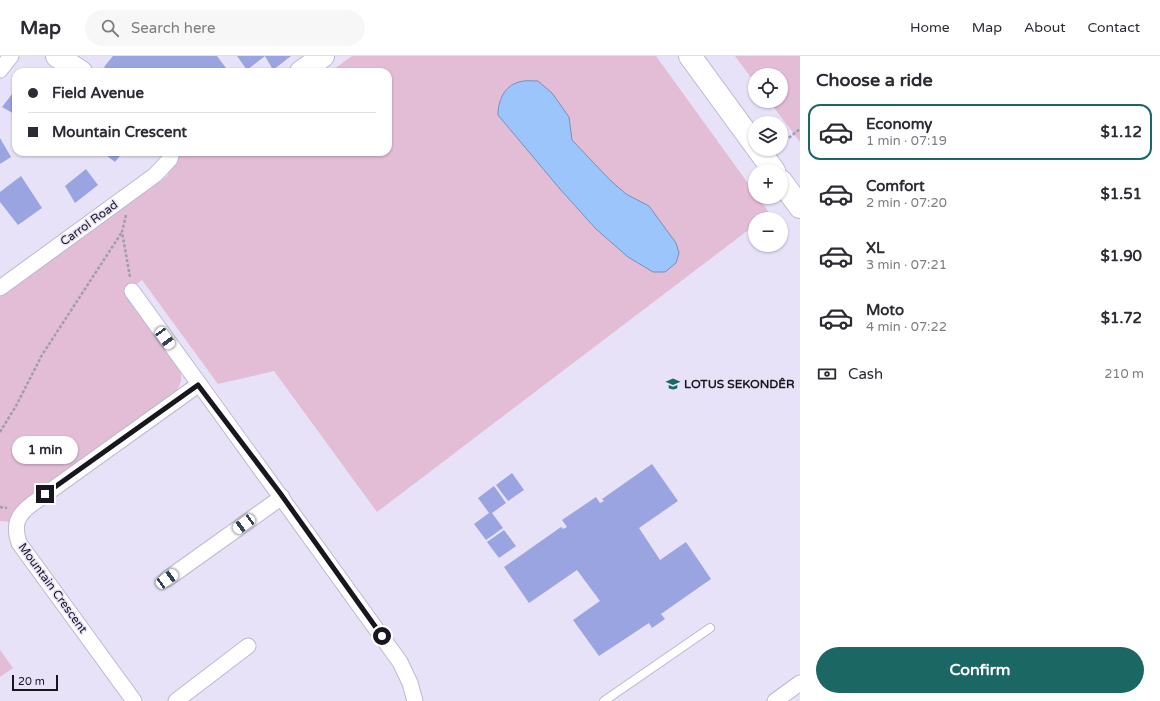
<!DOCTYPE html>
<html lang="en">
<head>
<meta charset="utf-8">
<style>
	body { margin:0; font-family:"Varela Round",sans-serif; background:#f7f7f7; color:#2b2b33; height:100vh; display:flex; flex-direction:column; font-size:15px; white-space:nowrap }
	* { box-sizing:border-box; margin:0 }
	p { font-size:13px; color:#7c7c81 }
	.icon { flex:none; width:22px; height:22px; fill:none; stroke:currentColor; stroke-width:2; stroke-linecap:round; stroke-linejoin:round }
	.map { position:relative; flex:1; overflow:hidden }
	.sheet { display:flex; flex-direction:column; background:#fff; width:360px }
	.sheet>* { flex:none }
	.guide { position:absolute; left:12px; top:12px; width:380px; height:88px; border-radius:12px; box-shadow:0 1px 3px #0004; display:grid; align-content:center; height:88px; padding:0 16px; background:#fff }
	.controls { position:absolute; left:748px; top:12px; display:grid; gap:8px }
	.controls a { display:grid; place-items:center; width:40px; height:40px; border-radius:50%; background:#fff; box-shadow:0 1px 3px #0004; font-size:20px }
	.scale { position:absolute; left:12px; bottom:10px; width:46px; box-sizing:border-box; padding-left:4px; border:2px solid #18161e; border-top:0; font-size:11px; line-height:14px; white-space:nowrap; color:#18161e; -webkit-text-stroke:3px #e8e2f9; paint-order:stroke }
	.end { position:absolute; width:18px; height:18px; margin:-9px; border:5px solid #18161e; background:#fff; box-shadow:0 0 0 2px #fff }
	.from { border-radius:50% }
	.bubble { position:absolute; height:28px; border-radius:14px; background:#fff; box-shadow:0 1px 3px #0004; font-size:13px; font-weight:800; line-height:28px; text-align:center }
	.car { position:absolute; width:12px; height:24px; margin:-12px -6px; border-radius:5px; box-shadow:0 0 3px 1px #0007; background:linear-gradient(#fff 24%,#345 0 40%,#fff 0 76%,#345 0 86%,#fff 0) }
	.guide b { display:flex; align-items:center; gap:14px; height:38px; font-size:15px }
	.guide b+b { border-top:1px solid #e1e1e2 }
	.guide i { width:10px; height:10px; background:#2b2b33 }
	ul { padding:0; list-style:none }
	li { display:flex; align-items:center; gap:12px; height:56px; margin:0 8px 6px; padding:0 8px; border:2px solid transparent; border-radius:12px }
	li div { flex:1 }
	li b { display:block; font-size:15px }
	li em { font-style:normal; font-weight:800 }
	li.on { border-color:#1a6764 }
	li>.icon { width:36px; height:36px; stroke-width:1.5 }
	h2 { padding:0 16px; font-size:18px; line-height:48px }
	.pay { display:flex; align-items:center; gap:10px; height:44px; padding:0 16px; font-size:15px }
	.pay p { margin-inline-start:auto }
	.primary-button { display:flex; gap:8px; margin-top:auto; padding:8px 16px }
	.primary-button a { flex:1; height:46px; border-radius:24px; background:#1a6764; color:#fff; font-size:16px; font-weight:800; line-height:46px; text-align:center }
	header { display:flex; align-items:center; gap:24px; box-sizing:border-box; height:56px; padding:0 20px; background:#fff; border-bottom:1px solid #e1e1e2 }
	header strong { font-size:19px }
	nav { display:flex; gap:22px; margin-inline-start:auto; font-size:14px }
	.search { width:280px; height:36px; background:#f7f7f7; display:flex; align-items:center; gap:10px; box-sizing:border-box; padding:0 14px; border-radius:22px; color:#7c7c81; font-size:15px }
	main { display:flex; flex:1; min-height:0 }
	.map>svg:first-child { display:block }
</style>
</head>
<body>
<header>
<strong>Map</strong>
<div class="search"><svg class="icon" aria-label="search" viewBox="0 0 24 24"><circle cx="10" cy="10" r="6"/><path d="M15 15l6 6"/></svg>Search here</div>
<nav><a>Home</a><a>Map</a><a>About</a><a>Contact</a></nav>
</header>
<main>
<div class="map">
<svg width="800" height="645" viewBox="0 0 800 645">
	<rect width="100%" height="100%" fill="#e8e2f9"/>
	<g fill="#e3bcd5">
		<path d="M352,0H656L755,137V141H758L770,158L763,163H755V169L377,456L274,315L218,328L142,224L125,237C137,253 179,303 181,319C182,327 178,333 173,338L11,466L0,465V241L167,120L179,96H388V16H330Z"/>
		<path d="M735,0H800V86L769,45H781V19H755V27Z"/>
		<path d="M0,594L13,612L0,621Z"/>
	</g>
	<path fill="#9cc6fb" stroke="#7491b9" d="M538,25L552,37L569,61L572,84L610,124L626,138L649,150L676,187L679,197L676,207L665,216H653L628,201L596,173L560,133L498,59C498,45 504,30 519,26C524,24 532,25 538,25Z"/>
	<g fill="#99a4e0">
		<path d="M113,0H217L229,16H111L104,11Z"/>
		<path d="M237,0H265L247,14Z"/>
		<path d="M265,0H291L273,14Z"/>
		<path d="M16,33V59L2,51Z"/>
		<path d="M0,82L11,101L0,108Z"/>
		<path d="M102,96H123L115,106Z"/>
		<path d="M86,113L98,129L75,147L65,130Z"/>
		<path d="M21,120L42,152L18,169L0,146V136Z"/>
		<path d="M652,408L678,445L639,472L660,504L686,486L711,523L661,558L665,563L652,572L649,567L599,600L573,564L600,545L577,514L529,547L504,511L561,471L563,473L567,471L562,464L596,441L600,447L604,445L602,443Z"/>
		<path d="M512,417L524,434L508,445L496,429Z"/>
		<path d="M494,430L506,447L492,457L503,472L486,484L474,468L489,457L478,442Z"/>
		<path d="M504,474L516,490L499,502L487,486Z"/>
	</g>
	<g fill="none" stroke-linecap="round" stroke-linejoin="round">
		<g stroke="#bdb8cd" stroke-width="10">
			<path id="lane" d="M604,645L710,572"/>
		</g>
		<g stroke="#bdb8cd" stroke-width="17">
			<g id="street">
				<path d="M0,14L11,0"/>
				<path d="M0,232L155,119L170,103L172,96"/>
				<path d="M132,235L400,606L410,627L415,645"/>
				<path d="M167,523L282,441"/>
				<path d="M134,645L19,487C13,469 17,459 32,448L198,329"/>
				<path d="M176,645L248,590"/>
				<path d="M775,645L800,627"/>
			</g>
		</g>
		<g stroke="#bdb8cd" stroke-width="24">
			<g id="secondary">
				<path d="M57,0L81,16"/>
				<path d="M690,0L755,89"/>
				<path d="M301,16L323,0"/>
				<path d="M758,93L774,115"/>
				<path d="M781,125L800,151"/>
			</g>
		</g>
		<g stroke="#a19cae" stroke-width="2.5" stroke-dasharray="3 2" stroke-linecap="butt">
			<path d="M781,88L800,73"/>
			<path d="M126,159L122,176L130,221"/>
			<path d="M0,376L16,350L42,299L122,176"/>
			<path d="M0,451L7,452"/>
		</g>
		<use href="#lane" stroke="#fff" stroke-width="8"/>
		<use href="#street" stroke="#fff" stroke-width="15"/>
		<use href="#secondary" stroke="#fff" stroke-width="22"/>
	</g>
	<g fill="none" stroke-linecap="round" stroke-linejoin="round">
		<path stroke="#18161e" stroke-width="5" d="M45,438L198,329L280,437L382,580"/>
	</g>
	<defs>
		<g id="school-bare" transform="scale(1.08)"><path d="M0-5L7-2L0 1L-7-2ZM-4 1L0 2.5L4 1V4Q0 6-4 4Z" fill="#1a6764" stroke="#e8e2f9" stroke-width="2.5" paint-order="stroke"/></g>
	</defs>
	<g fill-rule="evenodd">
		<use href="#school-bare" x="673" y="328"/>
	</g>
	<g text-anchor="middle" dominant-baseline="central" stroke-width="3" stroke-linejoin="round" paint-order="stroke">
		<g font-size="12" fill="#18161e" stroke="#e8e2f9">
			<text transform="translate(89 167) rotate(-36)">Carrol Road</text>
			<text transform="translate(53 532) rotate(54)">Mountain Crescent</text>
		</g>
		<g font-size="12" font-weight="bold" fill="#18161e" stroke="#e8e2f9" text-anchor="start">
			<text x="684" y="328">LOTUS SEKONDÊR</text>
		</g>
	</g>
</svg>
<div class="controls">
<a><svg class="icon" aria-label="locate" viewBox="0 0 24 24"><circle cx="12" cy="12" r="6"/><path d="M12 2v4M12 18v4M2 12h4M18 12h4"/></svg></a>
<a><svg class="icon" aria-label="layers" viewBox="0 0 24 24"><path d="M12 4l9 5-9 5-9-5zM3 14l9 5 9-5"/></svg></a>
<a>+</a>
<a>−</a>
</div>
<div class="scale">20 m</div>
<i class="end from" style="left:382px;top:580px"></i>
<i class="end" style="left:45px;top:438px"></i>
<div class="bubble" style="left:12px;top:380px;width:66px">1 min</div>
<i class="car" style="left:165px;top:282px;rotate:144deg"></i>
<i class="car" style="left:244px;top:468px;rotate:234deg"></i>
<i class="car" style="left:167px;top:523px;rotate:54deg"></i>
<div class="guide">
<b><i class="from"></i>Field Avenue</b>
<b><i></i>Mountain Crescent</b>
</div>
</div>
<section class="sheet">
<h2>Choose a ride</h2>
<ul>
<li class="on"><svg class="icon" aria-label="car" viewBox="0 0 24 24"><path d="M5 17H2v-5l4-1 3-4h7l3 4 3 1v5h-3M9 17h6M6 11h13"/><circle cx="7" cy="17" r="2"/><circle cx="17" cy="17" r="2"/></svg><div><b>Economy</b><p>1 min · 07:19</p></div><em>$1.12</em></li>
<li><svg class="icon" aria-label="car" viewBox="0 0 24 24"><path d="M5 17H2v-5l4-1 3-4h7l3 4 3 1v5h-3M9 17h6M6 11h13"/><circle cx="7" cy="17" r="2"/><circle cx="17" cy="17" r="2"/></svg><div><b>Comfort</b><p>2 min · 07:20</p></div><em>$1.51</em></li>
<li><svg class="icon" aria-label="car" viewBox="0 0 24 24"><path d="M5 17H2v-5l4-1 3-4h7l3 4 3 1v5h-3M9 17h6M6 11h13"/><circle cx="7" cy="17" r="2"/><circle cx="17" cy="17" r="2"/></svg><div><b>XL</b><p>3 min · 07:21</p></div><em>$1.90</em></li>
<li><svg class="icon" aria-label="car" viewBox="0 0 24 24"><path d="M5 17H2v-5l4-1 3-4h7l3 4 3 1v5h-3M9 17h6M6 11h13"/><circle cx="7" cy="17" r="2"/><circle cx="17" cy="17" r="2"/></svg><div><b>Moto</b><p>4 min · 07:22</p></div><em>$1.72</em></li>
</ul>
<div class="pay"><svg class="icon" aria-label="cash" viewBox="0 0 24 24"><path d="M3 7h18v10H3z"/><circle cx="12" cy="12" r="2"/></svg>Cash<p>210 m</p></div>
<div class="primary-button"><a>Confirm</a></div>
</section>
</main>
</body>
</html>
